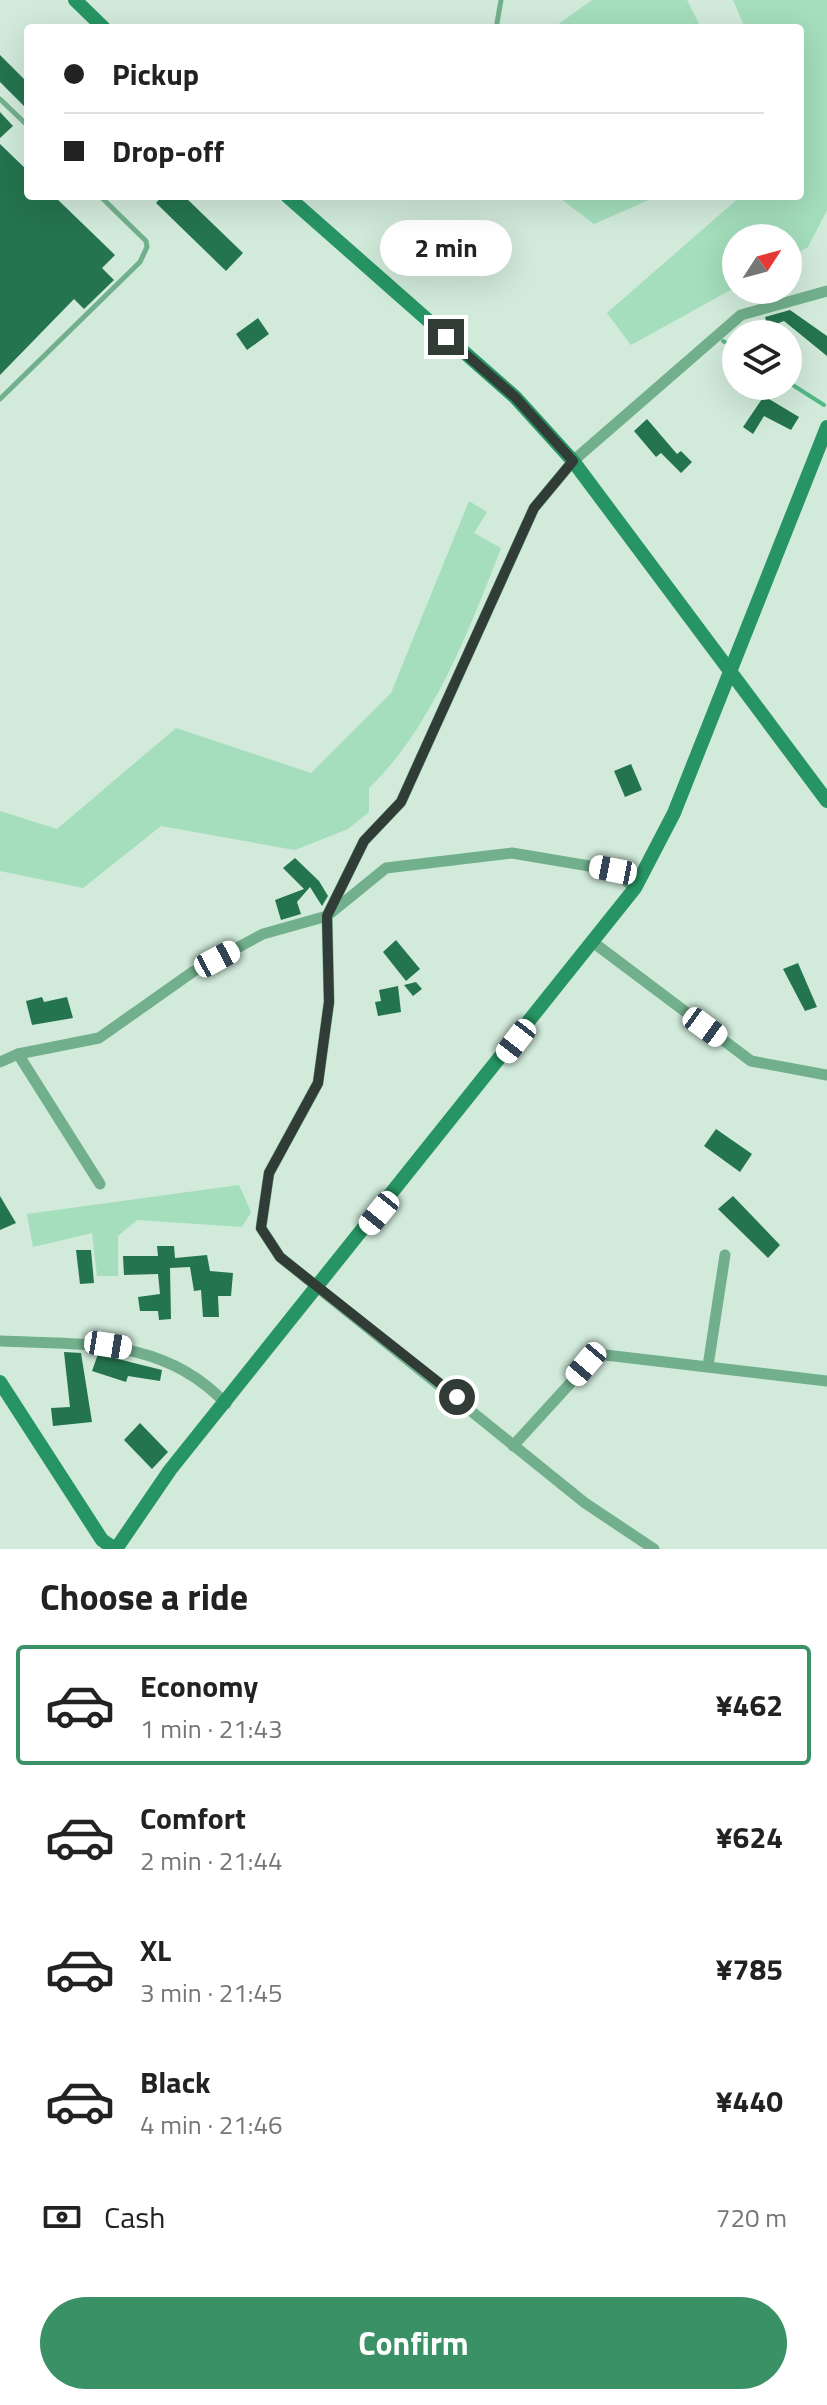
<!DOCTYPE html>
<html lang="en">
<head>
<meta charset="utf-8">
<style>
	body { margin:0; font-family:"Titillium Web",sans-serif; background:#f6f6f6; color:#222; height:100vh; display:flex; flex-direction:column; font-size:30px; white-space:nowrap }
	* { box-sizing:border-box; margin:0 }
	p { font-size:26px; color:#767676 }
	.icon { flex:none; width:44px; height:44px; fill:none; stroke:currentColor; stroke-width:2; stroke-linecap:round; stroke-linejoin:round }
	.map { position:relative; height:1549px; overflow:hidden }
	.details { display:flex; flex-direction:column; background:#fff; flex:1 }
	.details>* { flex:none }
	.hud { position:absolute; left:24px; top:24px; width:780px; height:176px; border-radius:8px; box-shadow:0 8px 32px #0002; display:grid; align-content:center; height:176px; padding:0 40px; background:#fff }
	.needle { width:52px; rotate:54deg }
	.controls { position:absolute; left:722px; top:224px; display:grid; gap:16px }
	.controls a { display:grid; place-items:center; width:80px; height:80px; border-radius:50%; background:#fff; box-shadow:0 8px 32px #0002; font-size:40px }
	.end { position:absolute; width:36px; height:36px; margin:-18px; border:10px solid #323c36; background:#fff; box-shadow:0 0 0 4px #fff }
	.from { border-radius:50% }
	.bubble { position:absolute; height:56px; border-radius:28px; background:#fff; box-shadow:0 8px 32px #0002; font-size:26px; font-weight:700; line-height:56px; text-align:center }
	.car { position:absolute; width:24px; height:48px; margin:-24px -12px; border-radius:10px; box-shadow:0 0 6px 2px #0007; background:linear-gradient(#fff 24%,#345 0 40%,#fff 0 76%,#345 0 86%,#fff 0) }
	.hud b { display:flex; align-items:center; gap:28px; height:76px; font-size:30px }
	.hud b+b { border-top:2px solid #e0e0e0 }
	.hud i { width:20px; height:20px; background:#222 }
	ul { padding:0; list-style:none }
	li { display:flex; align-items:center; gap:24px; height:120px; margin:0 16px 12px; padding:0 24px; border:4px solid transparent; border-radius:8px }
	li div { flex:1 }
	li b { display:block; font-size:30px }
	li em { font-style:normal; font-weight:700 }
	li.current { border-color:#3a9166 }
	li>.icon { width:72px; height:72px; stroke-width:1.5 }
	h2 { padding:0 40px; font-size:36px; line-height:96px }
	.pay { display:flex; align-items:center; gap:20px; height:88px; padding:0 40px; font-size:30px }
	.pay p { margin-inline-start:auto }
	.action { display:flex; gap:16px; margin-top:auto; padding:16px 40px }
	.action a { flex:1; height:92px; border-radius:48px; background:#3a9166; color:#fff; font-size:32px; font-weight:700; line-height:92px; text-align:center }
	.map>svg:first-child { display:block }
</style>
</head>
<body>
<div class="map">
<svg width="827" height="1549" viewBox="0 0 827 1549">
	<rect width="100%" height="100%" fill="#d1eada"/>
	<g fill="#a4debc">
		<path d="M592,0H687L701,28H553Z"/>
		<path d="M733,0H827V210L808,247L788,258V238H736V287L631,345L607,313L741,196H800V28H745Z"/>
		<path d="M557,196H658L594,224Z"/>
		<path d="M469,501L487,512L474,533L501,548C470,628 432,728 369,788V812L348,829L295,850L161,826L83,888L0,871V811L57,829L176,728L311,773L391,693Z"/>
		<path d="M239,1185L251,1212L242,1227L137,1220L118,1236V1276H97L92,1233L33,1247L27,1214Z"/>
	</g>
	<g fill="none" stroke-linecap="round" stroke-linejoin="round">
		<g stroke="#53b985" stroke-width="4">
			<path d="M723,341L736,349"/>
			<path d="M788,382L824,405"/>
		</g>
	</g>
	<g fill="#24744e">
		<path d="M0,55L28,83V110L0,82Z"/>
		<path d="M0,112L13,126L0,138Z"/>
		<path d="M0,144L28,171V196H54L115,255L102,268L114,280L84,309L74,299L0,375Z"/>
		<path d="M162,196H184L243,253L226,271L156,203Z"/>
		<path d="M790,310L827,336V356L784,321L768,327L765,317Z"/>
		<path d="M258,318L269,334L247,350L236,334Z"/>
		<path d="M764,396L799,417L791,430L764,416L753,434L743,427Z"/>
		<path d="M647,419L677,454L681,451L692,462L681,473L661,453L656,457L634,431Z"/>
		<path d="M631,764L642,790L625,797L614,771Z"/>
		<path d="M295,858L319,881L328,896L322,906L310,887L297,902L301,914L281,920L275,900L304,889L283,868Z"/>
		<path d="M396,940L420,969L406,981L383,952Z"/>
		<path d="M798,963L817,1007L805,1011L783,969Z"/>
		<path d="M416,982L422,989L413,996L404,985Z"/>
		<path d="M398,986L401,1012L378,1016L375,1002L381,1001L379,990Z"/>
		<path d="M42,997L44,1002L67,997L73,1018L32,1025L26,1001Z"/>
		<path d="M716,1129L752,1154L740,1172L704,1146Z"/>
		<path d="M0,1196L16,1223L0,1230Z"/>
		<path d="M733,1196L780,1245L768,1258L718,1209Z"/>
		<path d="M157,1246H174L175,1258L207,1255L210,1271L233,1273L231,1296H218L219,1317H203L201,1290L194,1291L190,1267L170,1268L171,1319L159,1320L158,1311H140L138,1297L160,1294L158,1274L124,1275L123,1256H158Z"/>
		<path d="M76,1250H91L94,1283L80,1284Z"/>
		<path d="M64,1352L81,1353L92,1422L53,1426L51,1408L70,1407Z"/>
		<path d="M98,1354L162,1370L160,1381L128,1376L126,1382L92,1371Z"/>
		<path d="M140,1423L168,1452L152,1469L124,1440Z"/>
	</g>
	<g fill="none" stroke-linecap="round" stroke-linejoin="round">
		<g stroke="#72b08d" stroke-width="5">
			<path d="M497,23L501,0"/>
			<path d="M0,99L28,126"/>
			<path d="M0,399L140,262L147,247L146,241L100,196"/>
		</g>
		<g stroke="#72b08d" stroke-width="11">
			<path d="M594,943L751,1061L827,1075"/>
			<path d="M18,1054L100,1184"/>
			<path d="M0,1062L18,1054L99,1038L194,971L263,934L327,916L386,868L512,853L613,870L635,888"/>
			<path d="M0,1341C82,1345 164,1337 226,1404"/>
			<path d="M708,1366L725,1255"/>
			<path d="M513,1446L597,1354L827,1381"/>
			<path d="M654,1549L585,1503L280,1257L261,1228L269,1173L318,1083L329,1002L327,916L364,841L401,802L534,508L573,461L741,315L827,291"/>
		</g>
		<g stroke="#279563" stroke-width="14">
			<path d="M75,0L104,28"/>
			<path d="M287,196L515,397L573,461L827,801"/>
			<path d="M0,1382L102,1540L115,1549"/>
			<path d="M116,1549L170,1470L635,888L674,813L827,427"/>
		</g>
	</g>
	<g fill="none" stroke-linecap="round" stroke-linejoin="round">
		<path stroke="#323c36" stroke-width="10" d="M446,337L515,397L573,461L534,508L401,802L364,841L327,916L329,1002L318,1083L269,1173L261,1228L280,1257L457,1397"/>
	</g>
</svg>
<div class="controls">
<a><svg class="needle" viewBox="-14 -14 28 28"><path d="M0-13l5 13h-10z" fill="#e53935"/><path d="M0 13l5-13h-10z" fill="#767676"/></svg></a>
<a><svg class="icon" aria-label="layers" viewBox="0 0 24 24"><path d="M12 4l9 5-9 5-9-5zM3 14l9 5 9-5"/></svg></a>
</div>
<i class="end from" style="left:457px;top:1397px"></i>
<i class="end" style="left:446px;top:337px"></i>
<div class="bubble" style="left:380px;top:220px;width:132px">2 min</div>
<i class="car" style="left:613px;top:870px;rotate:281deg"></i>
<i class="car" style="left:217px;top:959px;rotate:62deg"></i>
<i class="car" style="left:705px;top:1027px;rotate:126deg"></i>
<i class="car" style="left:516px;top:1041px;rotate:218deg"></i>
<i class="car" style="left:379px;top:1213px;rotate:219deg"></i>
<i class="car" style="left:108px;top:1345px;rotate:99deg"></i>
<i class="car" style="left:586px;top:1364px;rotate:220deg"></i>
<div class="hud">
<b><i class="from"></i>Pickup</b>
<b><i></i>Drop-off</b>
</div>
</div>
<section class="details">
<h2>Choose a ride</h2>
<ul>
<li class="current"><svg class="icon" aria-label="car" viewBox="0 0 24 24"><path d="M5 17H2v-5l4-1 3-4h7l3 4 3 1v5h-3M9 17h6M6 11h13"/><circle cx="7" cy="17" r="2"/><circle cx="17" cy="17" r="2"/></svg><div><b>Economy</b><p>1 min · 21:43</p></div><em>¥462</em></li>
<li><svg class="icon" aria-label="car" viewBox="0 0 24 24"><path d="M5 17H2v-5l4-1 3-4h7l3 4 3 1v5h-3M9 17h6M6 11h13"/><circle cx="7" cy="17" r="2"/><circle cx="17" cy="17" r="2"/></svg><div><b>Comfort</b><p>2 min · 21:44</p></div><em>¥624</em></li>
<li><svg class="icon" aria-label="car" viewBox="0 0 24 24"><path d="M5 17H2v-5l4-1 3-4h7l3 4 3 1v5h-3M9 17h6M6 11h13"/><circle cx="7" cy="17" r="2"/><circle cx="17" cy="17" r="2"/></svg><div><b>XL</b><p>3 min · 21:45</p></div><em>¥785</em></li>
<li><svg class="icon" aria-label="car" viewBox="0 0 24 24"><path d="M5 17H2v-5l4-1 3-4h7l3 4 3 1v5h-3M9 17h6M6 11h13"/><circle cx="7" cy="17" r="2"/><circle cx="17" cy="17" r="2"/></svg><div><b>Black</b><p>4 min · 21:46</p></div><em>¥440</em></li>
</ul>
<div class="pay"><svg class="icon" aria-label="cash" viewBox="0 0 24 24"><path d="M3 7h18v10H3z"/><circle cx="12" cy="12" r="2"/></svg>Cash<p>720 m</p></div>
<div class="action"><a>Confirm</a></div>
</section>
</body>
</html>
